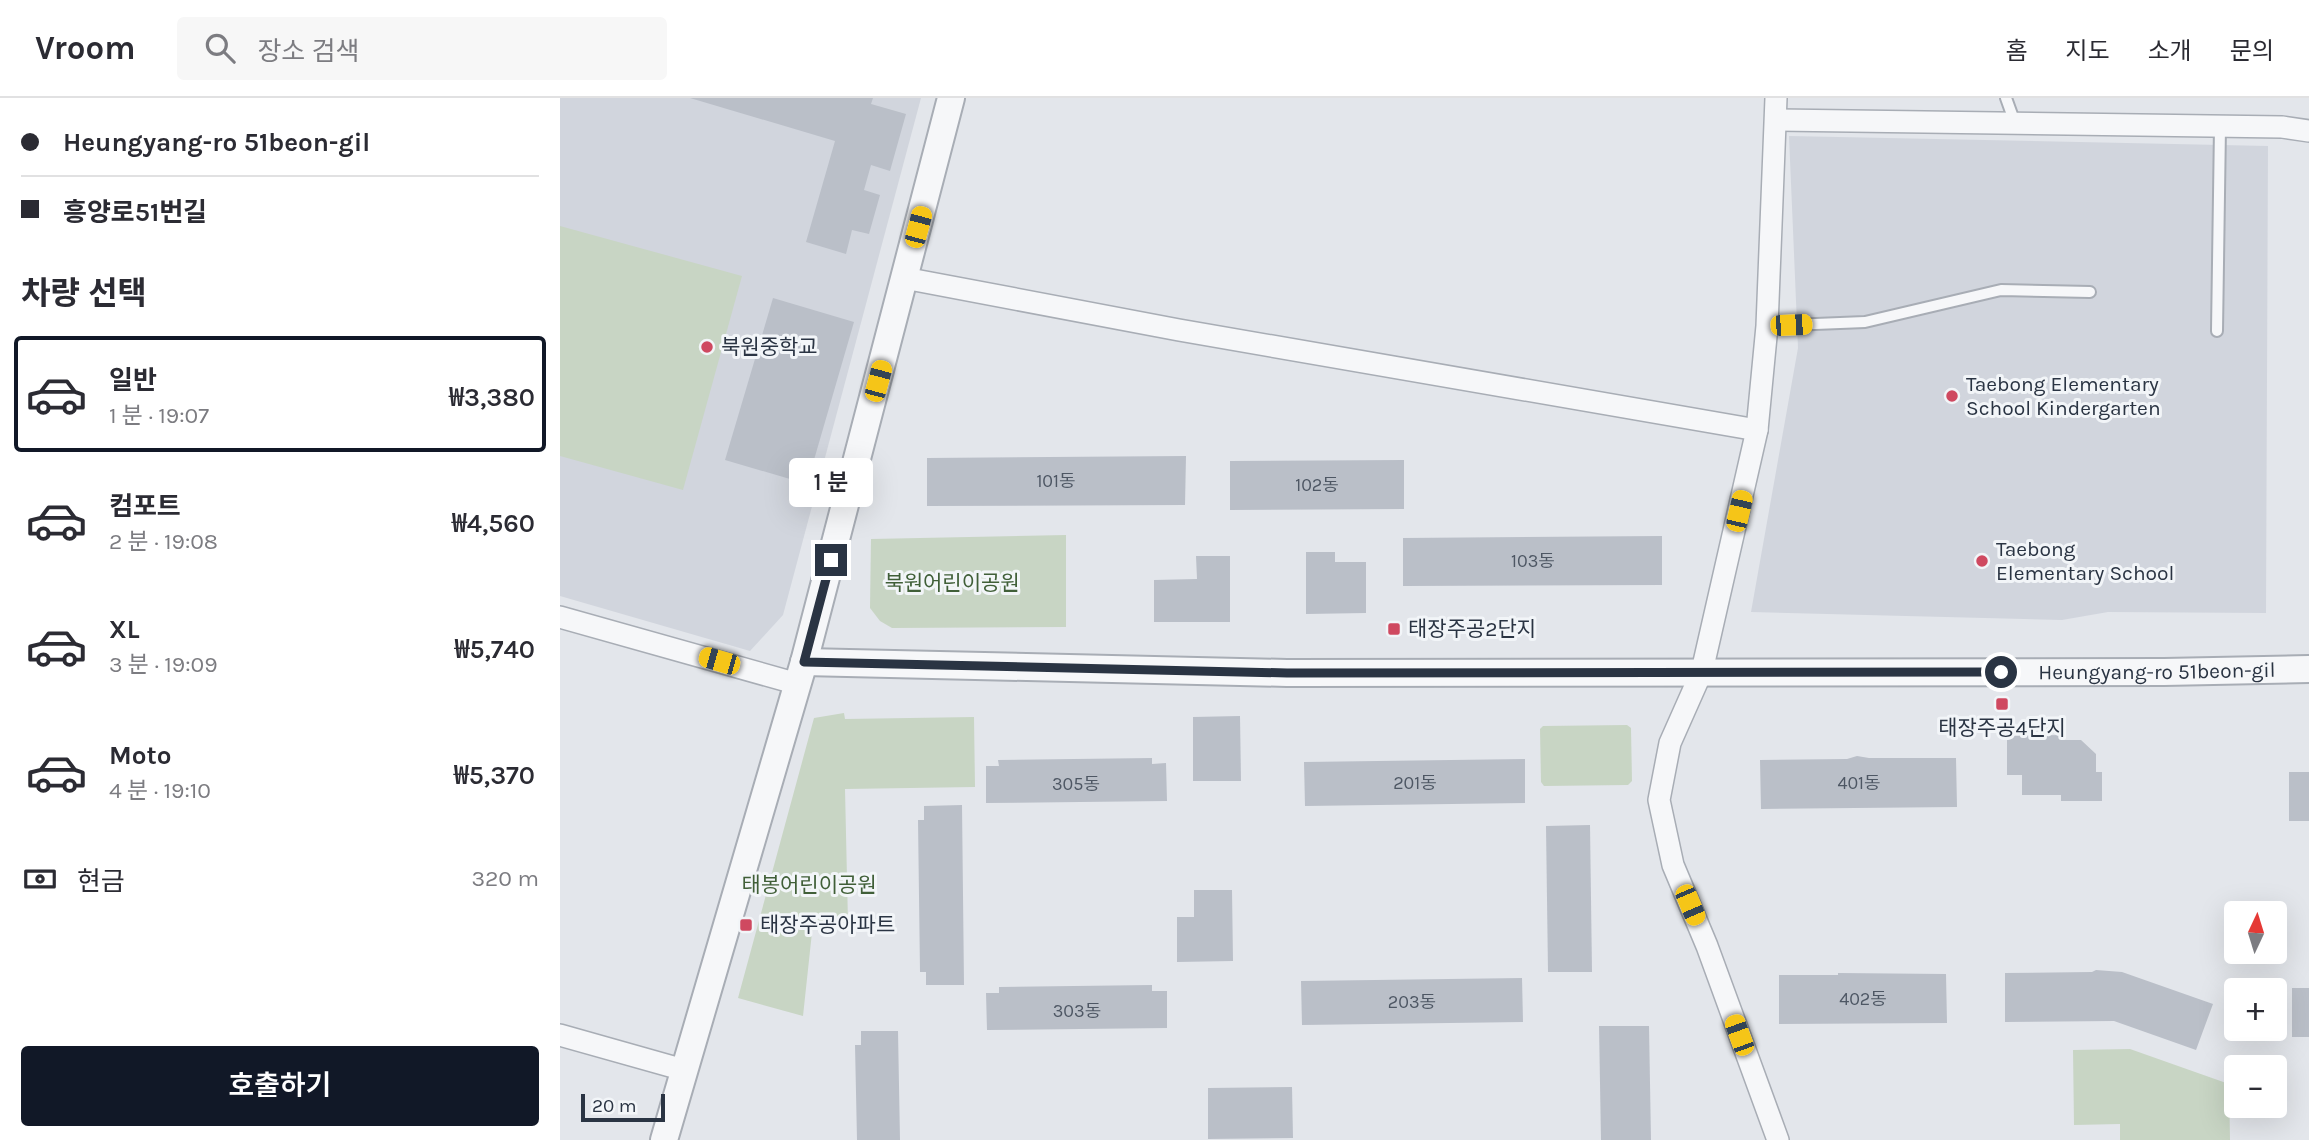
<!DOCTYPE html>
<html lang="ko">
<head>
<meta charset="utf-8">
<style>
	body { margin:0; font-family:Karla,"Noto Sans KR",sans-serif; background:#f7f7f7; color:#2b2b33; height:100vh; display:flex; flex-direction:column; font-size:26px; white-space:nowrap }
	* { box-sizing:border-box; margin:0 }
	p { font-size:23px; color:#7c7c81 }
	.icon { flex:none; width:38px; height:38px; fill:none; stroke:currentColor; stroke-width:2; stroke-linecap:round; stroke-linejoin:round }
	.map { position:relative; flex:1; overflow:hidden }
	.details { display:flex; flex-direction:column; background:#fff; width:560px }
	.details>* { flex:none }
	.banner { display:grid; align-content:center; height:154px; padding:0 21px; background:#fff }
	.needle { width:46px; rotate:4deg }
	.controls { position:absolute; left:1664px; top:803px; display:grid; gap:14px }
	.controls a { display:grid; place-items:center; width:63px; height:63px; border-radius:7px; background:#fff; box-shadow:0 7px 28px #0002; font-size:35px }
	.scale { position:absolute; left:21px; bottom:18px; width:84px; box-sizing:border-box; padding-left:7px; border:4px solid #2a3443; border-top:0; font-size:19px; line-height:24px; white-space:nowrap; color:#2a3443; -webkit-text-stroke:5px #f2f5f8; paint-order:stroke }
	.end { position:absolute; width:32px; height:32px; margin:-16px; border:9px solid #2a3443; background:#fff; box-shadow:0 0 0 4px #fff }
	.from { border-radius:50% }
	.bubble { position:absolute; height:49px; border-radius:7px; background:#fff; box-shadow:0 7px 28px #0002; font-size:23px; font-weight:600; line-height:49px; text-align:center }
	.car { position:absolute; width:21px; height:42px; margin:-21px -10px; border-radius:9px; box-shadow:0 0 5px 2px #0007; background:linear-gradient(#f5c518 24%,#345 0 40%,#f5c518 0 76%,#345 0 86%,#f5c518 0) }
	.banner b { display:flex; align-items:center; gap:24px; height:66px; font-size:26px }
	.banner b+b { border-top:2px solid #e1e1e2 }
	.banner i { width:18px; height:18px; background:#2b2b33 }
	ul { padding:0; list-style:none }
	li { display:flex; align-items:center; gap:21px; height:116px; margin:0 14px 10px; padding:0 7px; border:4px solid transparent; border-radius:7px }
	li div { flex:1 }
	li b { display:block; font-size:26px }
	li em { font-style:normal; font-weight:600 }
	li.on { border-color:#111827 }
	li>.icon { width:63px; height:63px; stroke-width:1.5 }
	h2 { padding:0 21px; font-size:32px; line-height:84px }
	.pay { display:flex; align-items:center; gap:18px; height:77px; padding:0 21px; font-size:26px }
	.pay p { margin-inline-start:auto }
	.action { display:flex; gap:14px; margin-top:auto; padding:14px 21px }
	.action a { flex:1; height:80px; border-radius:7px; background:#111827; color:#fff; font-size:28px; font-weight:600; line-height:80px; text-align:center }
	header { display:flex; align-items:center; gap:42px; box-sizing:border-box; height:98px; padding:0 35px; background:#fff; border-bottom:2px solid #e1e1e2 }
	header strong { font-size:33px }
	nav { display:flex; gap:38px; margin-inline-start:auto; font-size:24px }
	.search { width:490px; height:63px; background:#f7f7f7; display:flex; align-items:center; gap:18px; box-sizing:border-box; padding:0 24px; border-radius:7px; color:#7c7c81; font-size:26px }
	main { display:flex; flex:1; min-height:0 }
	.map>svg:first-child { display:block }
</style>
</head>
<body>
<header>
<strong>Vroom</strong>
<div class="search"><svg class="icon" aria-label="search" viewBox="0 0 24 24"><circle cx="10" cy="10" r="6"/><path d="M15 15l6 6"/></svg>장소 검색</div>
<nav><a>홈</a><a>지도</a><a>소개</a><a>문의</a></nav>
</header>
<main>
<section class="details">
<div class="banner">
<b><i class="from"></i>Heungyang-ro 51beon-gil</b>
<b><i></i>흥양로51번길</b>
</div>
<h2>차량 선택</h2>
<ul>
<li class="on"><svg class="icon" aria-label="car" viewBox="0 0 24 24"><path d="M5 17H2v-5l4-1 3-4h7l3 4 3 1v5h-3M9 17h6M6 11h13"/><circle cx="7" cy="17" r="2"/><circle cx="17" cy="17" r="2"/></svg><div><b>일반</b><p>1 분 · 19:07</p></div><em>₩3,380</em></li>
<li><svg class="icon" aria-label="car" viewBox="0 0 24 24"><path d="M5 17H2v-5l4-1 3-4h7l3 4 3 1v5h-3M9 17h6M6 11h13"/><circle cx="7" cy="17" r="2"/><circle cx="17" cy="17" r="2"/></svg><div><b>컴포트</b><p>2 분 · 19:08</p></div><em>₩4,560</em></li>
<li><svg class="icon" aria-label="car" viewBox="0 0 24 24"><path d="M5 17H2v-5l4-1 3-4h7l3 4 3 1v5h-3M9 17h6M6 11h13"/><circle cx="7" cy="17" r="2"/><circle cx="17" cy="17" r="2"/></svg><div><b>XL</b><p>3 분 · 19:09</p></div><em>₩5,740</em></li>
<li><svg class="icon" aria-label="car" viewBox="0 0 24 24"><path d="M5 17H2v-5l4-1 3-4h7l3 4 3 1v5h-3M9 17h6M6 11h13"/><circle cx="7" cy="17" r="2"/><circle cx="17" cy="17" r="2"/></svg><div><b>Moto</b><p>4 분 · 19:10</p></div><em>₩5,370</em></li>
</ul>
<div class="pay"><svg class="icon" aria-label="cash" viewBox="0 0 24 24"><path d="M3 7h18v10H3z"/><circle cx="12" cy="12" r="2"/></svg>현금<p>320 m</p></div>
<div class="action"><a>호출하기</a></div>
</section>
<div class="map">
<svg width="1749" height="1042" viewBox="0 0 1749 1042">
	<rect width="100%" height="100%" fill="#e3e6eb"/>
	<g fill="#d1d5dd">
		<path d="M0,0H361L223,517L190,553L0,498Z"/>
		<path d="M1229,38L1708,48L1706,515L1548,514L1502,522L1191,514L1238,250Z"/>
	</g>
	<g fill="#c8d5c4">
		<path d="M0,128L182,178L123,392L0,358Z"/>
		<path d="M506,437V529L332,530L320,523L310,510L311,441Z"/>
		<path d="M284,615L285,621L414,619L415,689L285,691L288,825H253L243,918L178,900L254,620Z"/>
		<path d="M1067,627L1071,630L1072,683L1068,687L984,688L981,684L980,631L983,628Z"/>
		<path d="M1570,951L1669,986L1670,1042H1560V1026L1514,1027L1513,952Z"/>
	</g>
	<g fill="#babfc8">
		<path d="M130,0H313L311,6L346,16L330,73L311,67L304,92L320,97L309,136L292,132L286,156L246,144L275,43Z"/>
		<path d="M213,200L294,224L247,386L165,362Z"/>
		<path d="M626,358L625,407L367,408V360Z"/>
		<path d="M844,362V411L670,412V363Z"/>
		<path d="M1102,438V487L843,488V440Z"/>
		<path d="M746,454H775V464H806V515L746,516Z"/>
		<path d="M636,458H670V524H594V482L637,481Z"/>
		<path d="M680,618L681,683H633V619Z"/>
		<path d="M1503,637V642H1521L1536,656V674H1542V703H1501V697H1462V677H1447V638Z"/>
		<path d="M1297,658L1309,660H1396L1397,709L1201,711L1200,662L1287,661Z"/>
		<path d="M592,660V666L606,665L607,703L426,705V668H439L438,662Z"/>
		<path d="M965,661V705L745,708L744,664Z"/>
		<rect x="1729" y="674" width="20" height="49"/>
		<path d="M402,707L404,887H366V874H360L358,722H364V708Z"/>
		<path d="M1030,727L1032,874H988L986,728Z"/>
		<path d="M634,792H672L673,863L617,864V819H634Z"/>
		<path d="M1536,872L1562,874L1653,906L1636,952L1554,923L1445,924V875L1532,874Z"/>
		<path d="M1278,875L1386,876L1387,925L1219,926V877H1278Z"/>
		<path d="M962,880L963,924L742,927L741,883Z"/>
		<path d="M592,887V893H607V930L427,932L426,895H439V889Z"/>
		<rect x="1732" y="890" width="17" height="49"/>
		<path d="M1039,928H1089L1091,1042H1041Z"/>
		<path d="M301,933H338L340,1042H297L295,947H301Z"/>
		<path d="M732,989L733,1040L648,1041V990Z"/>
	</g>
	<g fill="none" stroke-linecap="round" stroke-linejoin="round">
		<g stroke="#a8adb5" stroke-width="14">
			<g id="service">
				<path d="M1446,0L1455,25"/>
				<path d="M1207,228L1305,224L1441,192L1530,194"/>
				<path d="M1657,233L1660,29"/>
			</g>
		</g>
		<g stroke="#a8adb5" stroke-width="24">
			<g id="minor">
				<path d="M1216,0L1207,228L1197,332L1142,573L1110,645L1099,702L1113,767L1147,848L1218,1042"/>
				<path d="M1216,22L1722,29L1749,33"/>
				<path d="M344,180L619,232L1197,332"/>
				<path d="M0,519L238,586"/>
				<path d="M0,937L124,972"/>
			</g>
		</g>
		<g stroke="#a8adb5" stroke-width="30">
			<g id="tertiary">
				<path id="s1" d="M244,564L727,575L1604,574L1749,571"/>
				<path d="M104,1042L244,564L391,0"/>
			</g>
		</g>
		<use href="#service" stroke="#f6f7f9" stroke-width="10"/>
		<use href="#minor" stroke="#f6f7f9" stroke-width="21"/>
		<use href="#tertiary" stroke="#f6f7f9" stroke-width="26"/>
	</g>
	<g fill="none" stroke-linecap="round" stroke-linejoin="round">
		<path stroke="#2a3443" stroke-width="9" d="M271,462L244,564L727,575L1441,574"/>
	</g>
	<g fill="#cf4960" stroke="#f2f5f8" stroke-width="2.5">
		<circle cx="147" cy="249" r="7"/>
		<circle cx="1392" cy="298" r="7"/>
		<circle cx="1422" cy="463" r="7"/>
		<rect x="827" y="524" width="14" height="14" rx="3.5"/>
		<rect x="1435" y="599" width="14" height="14" rx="3.5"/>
		<rect x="179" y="820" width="14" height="14" rx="3.5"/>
	</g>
	<g text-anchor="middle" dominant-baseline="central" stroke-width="6" stroke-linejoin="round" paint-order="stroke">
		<g font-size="18" fill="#4e5764">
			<text x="496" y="383">101동</text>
			<text x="757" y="387">102동</text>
			<text x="973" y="463">103동</text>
			<text x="855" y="685">201동</text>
			<text x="1299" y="685">401동</text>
			<text x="516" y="686">305동</text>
			<text x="1303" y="901">402동</text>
			<text x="852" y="904">203동</text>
			<text x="517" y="913">303동</text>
		</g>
		<g font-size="21" fill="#2a3443" stroke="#f2f5f8" text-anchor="start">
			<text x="161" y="249">북원중학교</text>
			<text x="1406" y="286">Taebong Elementary<tspan x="1406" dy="24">School Kindergarten</tspan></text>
			<text x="1436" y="451">Taebong<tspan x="1436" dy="24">Elementary School</tspan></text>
			<text x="848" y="531">태장주공2단지</text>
			<text x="1442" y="630" text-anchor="middle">태장주공4단지</text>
			<text x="200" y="827">태장주공아파트</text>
		</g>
		<g font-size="21" fill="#405f38" stroke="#f2f5f8">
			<text x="392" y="485">북원어린이공원</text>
			<text x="249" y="787">태봉어린이공원</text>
		</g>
		<g font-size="21" fill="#2a3443" stroke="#f2f5f8">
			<text stroke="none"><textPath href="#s1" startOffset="1353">Heungyang-ro 51beon-gil</textPath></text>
		</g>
	</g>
</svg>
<div class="controls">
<a><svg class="needle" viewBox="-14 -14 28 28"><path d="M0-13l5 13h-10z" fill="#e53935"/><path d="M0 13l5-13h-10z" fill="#7c7c81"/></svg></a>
<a>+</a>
<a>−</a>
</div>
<div class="scale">20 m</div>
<i class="end from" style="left:1441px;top:574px"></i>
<i class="end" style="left:271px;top:462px"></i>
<div class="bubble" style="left:229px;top:360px;width:84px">1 분</div>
<i class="car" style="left:358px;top:129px;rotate:15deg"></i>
<i class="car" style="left:1231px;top:227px;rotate:88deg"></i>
<i class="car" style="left:318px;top:283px;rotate:15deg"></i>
<i class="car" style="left:1179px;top:413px;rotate:13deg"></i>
<i class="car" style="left:159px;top:563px;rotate:286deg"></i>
<i class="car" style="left:1130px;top:807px;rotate:157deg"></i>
<i class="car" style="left:1179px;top:937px;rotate:340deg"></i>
</div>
</main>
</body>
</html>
